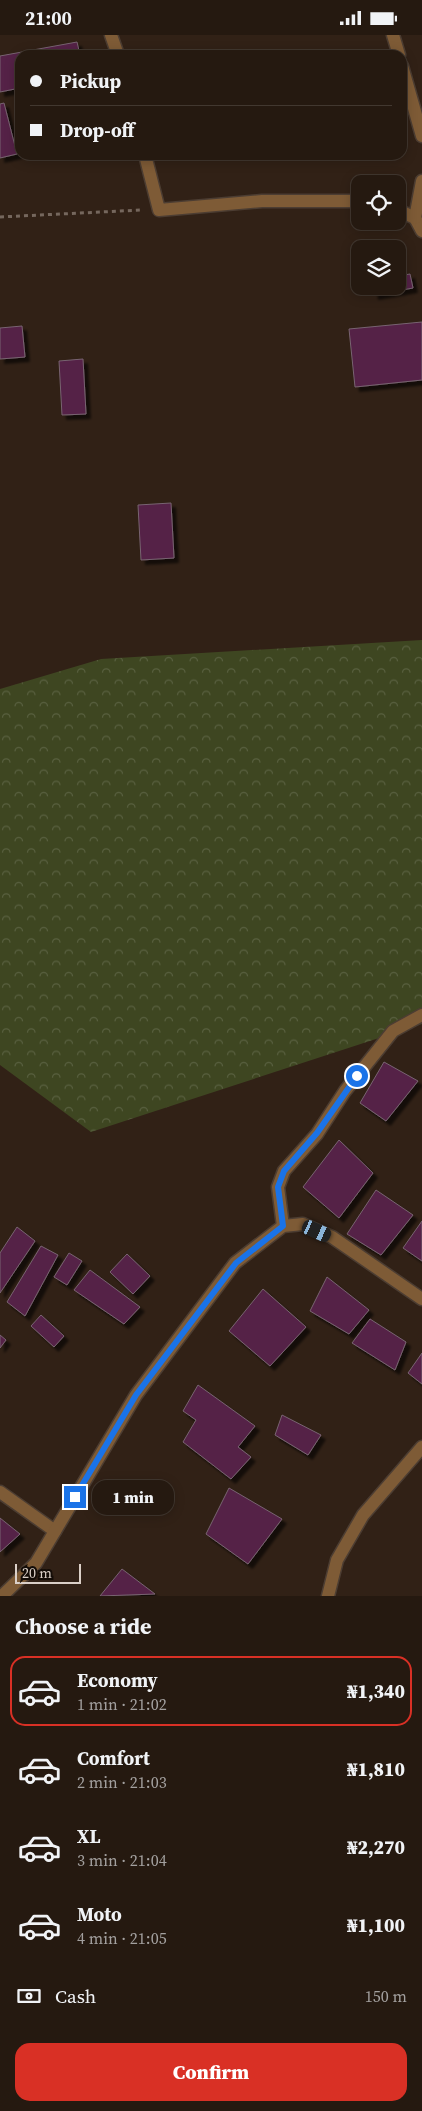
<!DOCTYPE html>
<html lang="en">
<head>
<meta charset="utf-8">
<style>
	body { margin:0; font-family:"Source Serif 4",serif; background:#2d2219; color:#f1f3f6; height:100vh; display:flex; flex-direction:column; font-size:19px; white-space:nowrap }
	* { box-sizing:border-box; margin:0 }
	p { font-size:16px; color:#a3a09f }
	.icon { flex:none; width:28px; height:28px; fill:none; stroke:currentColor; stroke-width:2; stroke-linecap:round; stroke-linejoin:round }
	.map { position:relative; height:1561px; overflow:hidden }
	.sheet { display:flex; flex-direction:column; background:#251910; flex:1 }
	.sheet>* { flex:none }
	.guide { position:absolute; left:15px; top:15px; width:392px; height:110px; border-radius:15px; box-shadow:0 2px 12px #0003,0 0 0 1px #423830; display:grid; align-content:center; height:110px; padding:0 15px; background:#251910 }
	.tools { position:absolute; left:351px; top:140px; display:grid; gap:10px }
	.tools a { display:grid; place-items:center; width:55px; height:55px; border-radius:10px; background:#251910; box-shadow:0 2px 12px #0003,0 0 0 1px #423830; font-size:25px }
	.scale { position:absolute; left:15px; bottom:12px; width:66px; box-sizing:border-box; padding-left:5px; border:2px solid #dbd0c8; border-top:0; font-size:14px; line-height:18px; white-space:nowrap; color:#dbd0c8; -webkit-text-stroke:4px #130c07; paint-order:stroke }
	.end { position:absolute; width:22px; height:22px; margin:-11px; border:6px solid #1a73e8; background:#fff; box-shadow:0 0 0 2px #fff }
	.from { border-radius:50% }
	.bubble { position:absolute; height:35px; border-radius:15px; background:#251910; box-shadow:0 2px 12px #0003,0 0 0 1px #423830; font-size:16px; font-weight:800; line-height:35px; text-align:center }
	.car { position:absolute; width:15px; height:30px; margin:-15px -8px; border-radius:6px; box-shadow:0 0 4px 1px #0007; background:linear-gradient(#222 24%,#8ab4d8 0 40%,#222 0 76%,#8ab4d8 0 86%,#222 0) }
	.guide b { display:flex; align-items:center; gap:18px; height:48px; font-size:19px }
	.guide b+b { border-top:1px solid #423830 }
	.guide i { width:12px; height:12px; background:#f1f3f6 }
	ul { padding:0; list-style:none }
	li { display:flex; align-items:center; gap:15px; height:70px; margin:0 10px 8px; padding:0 5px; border:2px solid transparent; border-radius:15px }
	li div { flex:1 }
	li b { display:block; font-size:19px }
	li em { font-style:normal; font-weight:800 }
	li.active { border-color:#d93025 }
	li>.icon { width:45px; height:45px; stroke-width:1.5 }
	h2 { padding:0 15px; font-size:22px; line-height:60px }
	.pay { display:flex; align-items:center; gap:12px; height:55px; padding:0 15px; font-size:19px }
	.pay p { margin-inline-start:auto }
	.primary-button { display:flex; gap:10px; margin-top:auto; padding:10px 15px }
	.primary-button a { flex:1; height:58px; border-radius:15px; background:#d93025; color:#fff; font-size:20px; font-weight:800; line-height:58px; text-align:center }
	.status { display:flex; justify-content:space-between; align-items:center; height:35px; padding:0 25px; background:#251910; direction:ltr }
	.status svg { height:14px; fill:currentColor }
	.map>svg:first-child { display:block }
</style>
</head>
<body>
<div class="status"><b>21:00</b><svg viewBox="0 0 49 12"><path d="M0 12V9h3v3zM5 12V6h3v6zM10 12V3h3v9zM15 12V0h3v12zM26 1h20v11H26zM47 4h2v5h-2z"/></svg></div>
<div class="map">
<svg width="422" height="1561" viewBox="0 0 422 1561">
	<defs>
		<pattern id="forest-crowns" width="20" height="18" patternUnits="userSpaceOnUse" patternTransform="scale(1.25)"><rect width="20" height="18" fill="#3e4621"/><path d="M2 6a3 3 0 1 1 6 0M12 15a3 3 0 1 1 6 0" fill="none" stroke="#596040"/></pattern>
		<filter id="shadow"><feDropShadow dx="4.5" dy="4.5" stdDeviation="1" flood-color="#0009"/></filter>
	</defs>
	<rect width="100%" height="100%" fill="#312116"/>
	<path fill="url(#forest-crowns)" d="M422,605V989L91,1097L0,1030V654L101,624Z"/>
	<g fill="#552047" stroke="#786471" filter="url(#shadow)">
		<path d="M77,7L80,20H20V53L0,57V21Z"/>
		<path d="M4,68L17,119L0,123V69Z"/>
		<path d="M410,239L413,253L374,260L373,251H398V241Z"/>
		<path d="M422,287V345L355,352L349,294Z"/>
		<path d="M22,291L25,322L0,324V293Z"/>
		<path d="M83,324L86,379L62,380L59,326Z"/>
		<path d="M171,468L174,523L141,525L138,470Z"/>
		<path d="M384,1027L418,1046L386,1086L360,1068Z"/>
		<path d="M339,1105L373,1138L339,1183L303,1152Z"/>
		<path d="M376,1155L413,1180L381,1220L347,1199Z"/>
		<path d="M422,1186V1226L403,1213Z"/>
		<path d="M17,1192L35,1206L0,1258V1218Z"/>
		<path d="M41,1211L58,1220L25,1281L7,1267Z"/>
		<path d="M69,1218L82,1226L67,1250L54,1242Z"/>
		<path d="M127,1219L150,1241L133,1259L110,1237Z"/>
		<path d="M90,1235L140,1272L124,1289L74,1255Z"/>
		<path d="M327,1242L369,1275L349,1299L310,1276Z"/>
		<path d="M263,1254L306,1292L270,1331L229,1296Z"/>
		<path d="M41,1280L64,1301L54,1312L31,1291Z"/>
		<path d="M370,1284L406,1307L395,1335L352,1308Z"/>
		<path d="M0,1300L6,1305L0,1313Z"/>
		<path d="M422,1318V1349L408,1338Z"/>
		<path d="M198,1350L255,1391L238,1412L251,1422L231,1444L183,1407L196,1385L183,1376Z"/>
		<path d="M282,1380L321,1400L308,1420L275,1400Z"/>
		<path d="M229,1453L282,1484L248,1529L206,1499Z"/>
		<path d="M0,1483L20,1499L0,1517Z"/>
		<path d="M122,1534L155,1559L100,1561Z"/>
	</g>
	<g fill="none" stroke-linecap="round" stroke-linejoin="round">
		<g stroke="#4c3d32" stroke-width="15">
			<g id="minor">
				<path d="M111,0L118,20"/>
				<path d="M393,0L399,20"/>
				<path d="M402,31L422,101"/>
				<path d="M145,120L159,175L262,166H360"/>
				<path d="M398,175L415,183L422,196"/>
				<path d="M415,183L422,146"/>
				<path d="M283,1191L278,1152L284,1136L317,1099L345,1056L393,996L422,980"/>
				<path d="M0,1457L55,1496"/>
				<path d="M2,1561L36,1528L136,1360L235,1228L283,1191L303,1189L332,1202L422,1264"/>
				<path d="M328,1561L337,1525L363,1480L422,1412"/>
			</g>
		</g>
		<path stroke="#75675d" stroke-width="3" stroke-dasharray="4 4" stroke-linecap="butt" d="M0,182L141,175"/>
		<use href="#minor" stroke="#7e5b36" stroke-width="12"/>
	</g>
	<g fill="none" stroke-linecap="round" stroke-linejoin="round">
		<path stroke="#1a73e8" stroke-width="6" d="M75,1462L136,1360L236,1228L283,1191L278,1152L284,1136L317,1098L357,1041"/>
	</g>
</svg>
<div class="tools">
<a><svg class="icon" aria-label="locate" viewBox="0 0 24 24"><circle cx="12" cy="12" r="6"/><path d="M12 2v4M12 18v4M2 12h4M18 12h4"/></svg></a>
<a><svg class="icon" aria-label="layers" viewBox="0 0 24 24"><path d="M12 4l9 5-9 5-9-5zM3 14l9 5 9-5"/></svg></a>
</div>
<div class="scale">20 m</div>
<i class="end from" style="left:357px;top:1041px"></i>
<i class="end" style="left:75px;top:1462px"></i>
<div class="bubble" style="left:92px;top:1445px;width:82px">1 min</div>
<i class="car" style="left:317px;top:1196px;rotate:114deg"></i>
<div class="guide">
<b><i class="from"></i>Pickup</b>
<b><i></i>Drop-off</b>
</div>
</div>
<section class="sheet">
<h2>Choose a ride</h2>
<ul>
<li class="active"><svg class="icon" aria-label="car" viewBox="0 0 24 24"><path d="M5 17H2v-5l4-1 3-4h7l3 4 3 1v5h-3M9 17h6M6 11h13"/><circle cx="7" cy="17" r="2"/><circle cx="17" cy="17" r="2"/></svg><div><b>Economy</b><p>1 min · 21:02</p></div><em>₦1,340</em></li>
<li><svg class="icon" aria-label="car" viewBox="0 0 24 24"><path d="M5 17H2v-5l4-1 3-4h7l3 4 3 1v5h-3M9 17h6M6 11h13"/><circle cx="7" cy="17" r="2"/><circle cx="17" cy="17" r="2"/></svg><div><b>Comfort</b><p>2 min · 21:03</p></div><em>₦1,810</em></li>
<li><svg class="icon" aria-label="car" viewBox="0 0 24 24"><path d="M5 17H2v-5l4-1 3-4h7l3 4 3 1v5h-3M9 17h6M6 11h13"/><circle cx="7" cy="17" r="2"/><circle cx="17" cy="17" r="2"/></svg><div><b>XL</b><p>3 min · 21:04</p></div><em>₦2,270</em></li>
<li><svg class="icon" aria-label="car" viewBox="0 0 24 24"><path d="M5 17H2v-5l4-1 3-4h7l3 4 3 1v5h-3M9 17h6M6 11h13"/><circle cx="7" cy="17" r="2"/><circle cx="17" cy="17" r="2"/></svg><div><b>Moto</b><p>4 min · 21:05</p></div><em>₦1,100</em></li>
</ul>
<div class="pay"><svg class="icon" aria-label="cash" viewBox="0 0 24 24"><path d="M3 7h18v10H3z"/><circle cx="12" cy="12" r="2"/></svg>Cash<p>150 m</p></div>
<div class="primary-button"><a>Confirm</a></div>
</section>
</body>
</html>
